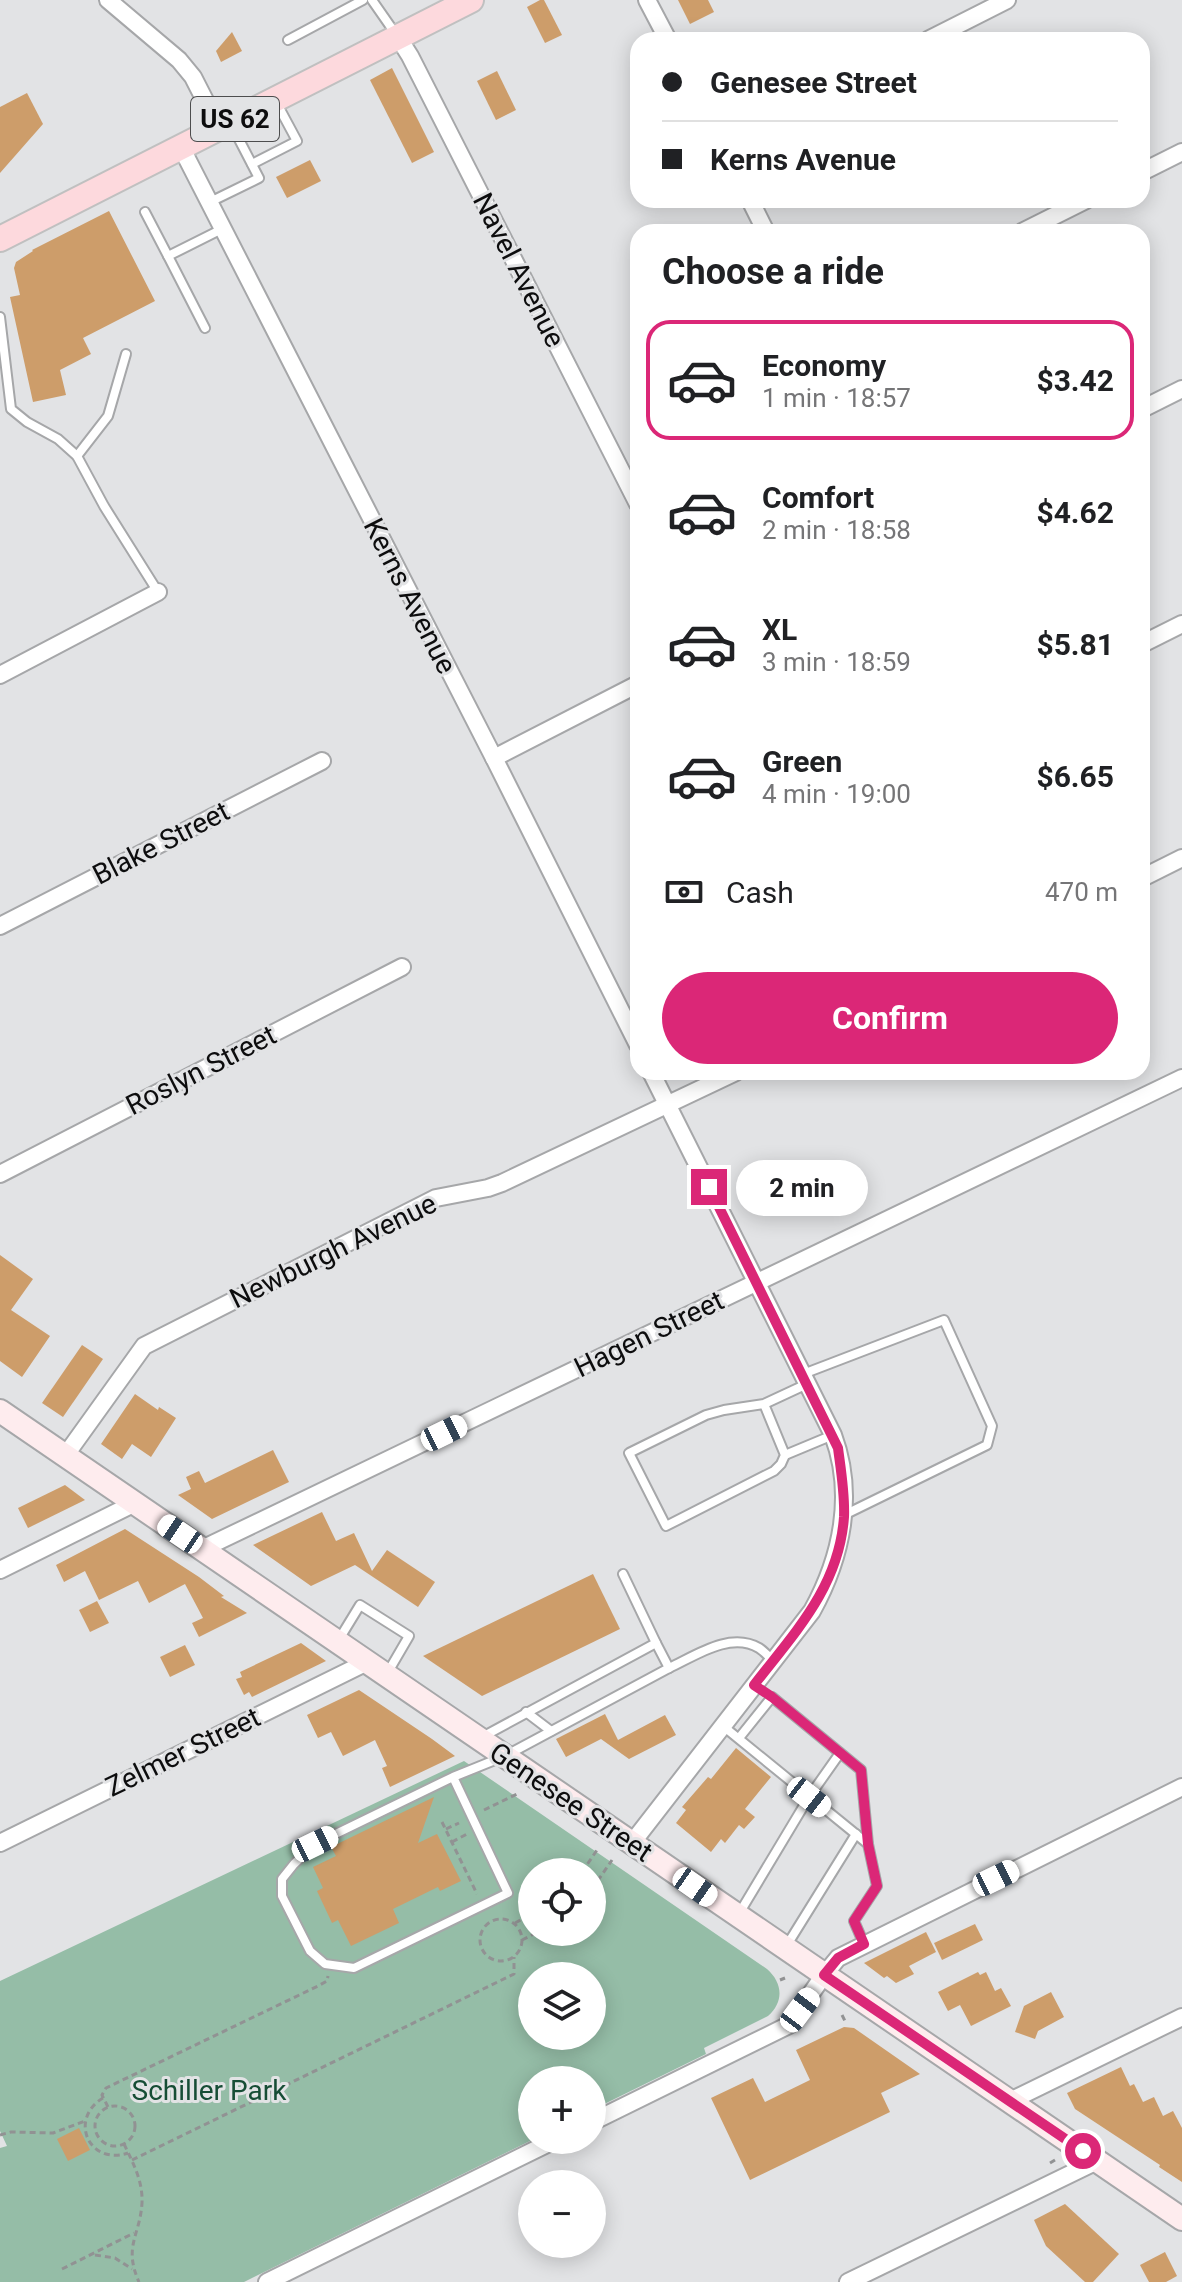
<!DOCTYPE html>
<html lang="en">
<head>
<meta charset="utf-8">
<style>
	body { margin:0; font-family:Roboto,sans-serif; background:#f6f6f6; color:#202124; height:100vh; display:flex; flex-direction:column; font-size:30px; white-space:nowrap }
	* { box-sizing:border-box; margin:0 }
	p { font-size:26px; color:#757577 }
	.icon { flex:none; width:44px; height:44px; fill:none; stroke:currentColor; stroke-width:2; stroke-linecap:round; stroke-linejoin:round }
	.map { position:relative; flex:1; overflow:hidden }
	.panel { position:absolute; left:630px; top:224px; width:520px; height:856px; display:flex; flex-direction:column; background:#fff; border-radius:24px; box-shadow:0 4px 20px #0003 }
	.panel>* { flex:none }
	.banner { position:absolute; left:630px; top:32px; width:520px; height:176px; border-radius:24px; box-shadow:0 4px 20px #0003; display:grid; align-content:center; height:176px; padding:0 32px; background:#fff }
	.fabs { position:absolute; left:518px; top:1858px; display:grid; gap:16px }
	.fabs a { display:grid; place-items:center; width:88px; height:88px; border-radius:50%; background:#fff; box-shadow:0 4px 20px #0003; font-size:40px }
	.end { position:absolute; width:36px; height:36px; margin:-18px; border:10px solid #db2777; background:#fff; box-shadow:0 0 0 4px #fff }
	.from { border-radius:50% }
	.bubble { position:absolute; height:56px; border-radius:28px; background:#fff; box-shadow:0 4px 20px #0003; font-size:26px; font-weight:700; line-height:56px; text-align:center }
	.car { position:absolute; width:24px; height:48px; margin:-24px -12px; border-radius:10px; box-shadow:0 0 6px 2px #0007; background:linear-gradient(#fff 24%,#345 0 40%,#fff 0 76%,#345 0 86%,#fff 0) }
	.banner b { display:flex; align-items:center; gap:28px; height:76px; font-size:30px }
	.banner b+b { border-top:2px solid #e0e0e0 }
	.banner i { width:20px; height:20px; background:#202124 }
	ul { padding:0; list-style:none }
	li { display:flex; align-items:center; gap:24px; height:120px; margin:0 16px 12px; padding:0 16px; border:4px solid transparent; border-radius:24px }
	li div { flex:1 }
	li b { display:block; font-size:30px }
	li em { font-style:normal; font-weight:700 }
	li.current { border-color:#db2777 }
	li>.icon { width:72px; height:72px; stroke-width:1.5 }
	h2 { padding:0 32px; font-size:36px; line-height:96px }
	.pay { display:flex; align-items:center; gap:20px; height:88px; padding:0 32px; font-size:30px }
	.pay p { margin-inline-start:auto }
	.cta { display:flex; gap:16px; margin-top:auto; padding:16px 32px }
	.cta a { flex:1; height:92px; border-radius:48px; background:#db2777; color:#fff; font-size:32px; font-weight:700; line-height:92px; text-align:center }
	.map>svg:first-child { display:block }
</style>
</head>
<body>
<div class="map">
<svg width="1182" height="2282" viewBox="0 0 1182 2282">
	<rect width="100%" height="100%" fill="#e2e3e5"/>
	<path fill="#95bda7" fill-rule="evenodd" d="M464,1761L767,1969C783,1983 784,2002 768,2016L704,2048L706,2054L592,2110V2080H532V2140L244,2282H0V2148L7,2146L0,2131V1981ZM532,1872H592V1932H532ZM532,1976H592V2036H532Z"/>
	<g fill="#cd9d6a">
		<path d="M540,0H544L562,35L545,43L527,7Z"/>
		<path d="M678,0H708L714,12L690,24Z"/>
		<path d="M232,32L242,51L221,62L216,51Z"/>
		<path d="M392,68L434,152L412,163L370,80Z"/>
		<path d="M497,71L516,110L496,120L477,81Z"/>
		<path d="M27,93L43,124L0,173V107Z"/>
		<path d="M310,160L321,181L287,198L276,177Z"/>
		<path d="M109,211L155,301L83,338L91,354L60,370L66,395L33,402L10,297L20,295L14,268L16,262L33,251L32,250Z"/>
		<path d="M0,1255L33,1279L11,1310L50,1336L22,1377L0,1361Z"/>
		<path d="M82,1345L103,1359L63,1417L42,1403Z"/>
		<path d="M135,1394L158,1410L159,1407L176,1418L151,1457L132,1444L122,1459L101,1444Z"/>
		<path d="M273,1450L289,1482L212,1519L178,1495L191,1489L186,1477L199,1471L205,1483Z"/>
		<path d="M65,1485L85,1500L28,1528L18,1508Z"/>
		<path d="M322,1512L336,1541L354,1533L372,1571L387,1550L435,1582L418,1607L355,1565L311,1586L253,1545Z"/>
		<path d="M125,1529L199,1577L224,1596L221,1597L247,1613L199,1637L192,1623L203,1618L185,1584L149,1603L138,1581L99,1600L85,1571L64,1582L56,1565Z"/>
		<path d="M593,1574L620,1629L482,1696L423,1656Z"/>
		<path d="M97,1601L109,1623L90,1632L79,1610Z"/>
		<path d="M301,1643L326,1661L252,1697L249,1692L244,1695L236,1679L242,1677L240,1672Z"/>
		<path d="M185,1645L195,1665L170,1677L160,1657Z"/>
		<path d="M359,1690L432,1739L455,1756L390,1787L382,1768L387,1766L375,1740L343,1756L331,1732L318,1738L307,1715Z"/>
		<path d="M605,1714L618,1740L665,1715L676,1735L629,1759L601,1739L566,1757L556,1739Z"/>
		<path d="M736,1748L771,1777L745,1809L755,1817L744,1829L739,1825L725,1843L721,1839L711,1852L676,1823L686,1810L682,1807L708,1777L711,1779Z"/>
		<path d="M434,1797L418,1843L437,1834L461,1881L440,1891L438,1887L393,1909L399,1923L351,1946L338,1920L332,1923L317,1891L323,1888L313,1867L336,1856L331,1847Z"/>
		<path d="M975,1924L983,1940L942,1960L934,1943Z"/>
		<path d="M926,1932L936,1952L909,1966L914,1974L896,1983L887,1976L884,1978L864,1963Z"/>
		<path d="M978,1972L980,1975L986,1972L995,1991L1001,1988L1011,2006L971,2026L960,2005L948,2011L938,1992Z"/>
		<path d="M1051,1992L1064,2017L1038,2031L1035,2039L1015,2032L1024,2006Z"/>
		<path d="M844,2027L854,2028L920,2074L881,2093L890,2112L750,2180L711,2098L753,2078L765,2102L810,2080L796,2050Z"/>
		<path d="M1121,2067L1130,2086L1134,2084L1143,2102L1154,2097L1163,2116L1173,2111L1182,2128V2182L1159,2167L1160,2165L1075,2109L1067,2093Z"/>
		<path d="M79,2128L90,2150L68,2161L57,2139Z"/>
		<path d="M1065,2204L1119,2254L1093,2282H1085L1046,2246L1034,2220Z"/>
		<path d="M1165,2252L1177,2276L1166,2282H1149L1140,2265Z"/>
	</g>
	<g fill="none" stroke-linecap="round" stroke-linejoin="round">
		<g stroke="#a6a7a9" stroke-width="12">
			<g id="service">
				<path d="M372,0L395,33"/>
				<path d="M288,40L363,0"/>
				<path d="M252,164L297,141L275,100"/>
				<path d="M210,202L259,178L231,124"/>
				<path d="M145,212L168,256L222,229"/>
				<path d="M168,256L205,328"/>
				<path d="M0,317L11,409L27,422L58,439L77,456L104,506L158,592"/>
				<path d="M77,456L108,416L126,354"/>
				<path d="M803,1374L944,1320L992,1426L987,1445L844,1515"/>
				<path d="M764,1404L785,1455L781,1464L774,1471L666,1526L629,1453L706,1415L724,1410L764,1404L807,1384"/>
				<path d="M785,1455L833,1435"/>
				<path d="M338,1641L360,1605L409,1636L388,1672"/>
				<path d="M669,1668C695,1656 730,1631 759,1648C764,1651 769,1657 773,1660"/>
				<path d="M526,1712L551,1731"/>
				<path d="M723,1726L868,1844L877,1886L854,1921L864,1944"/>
				<path d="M484,1736L656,1643L623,1574"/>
				<path d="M739,1738L772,1697L861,1770L868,1844"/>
				<path d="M453,1777L508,1893L354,1968L325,1964L310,1951L282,1896V1879L294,1864L315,1844L453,1777L505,1756L669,1668L656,1643"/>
				<path d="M740,1912L809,1797L840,1753"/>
				<path d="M787,1945L856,1834"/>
			</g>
		</g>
		<g stroke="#a6a7a9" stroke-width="20">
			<g id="minor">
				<path d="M108,0L179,60L193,77L219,128"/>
				<path d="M647,0L668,40"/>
				<path d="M398,37L410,56L638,504"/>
				<path d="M928,40L1007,0"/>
				<path d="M181,147L494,758L638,1045"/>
				<path d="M1142,172L1182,152"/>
				<path d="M750,200L766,232"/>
				<path d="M1022,232L1086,200"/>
				<path d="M1142,409L1182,389"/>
				<path d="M1142,644L1182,624"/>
				<path d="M0,675L158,592"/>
				<path d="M494,758L638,684"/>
				<path d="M1142,878L1182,858"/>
				<path d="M0,926L322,761"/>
				<path d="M0,1174L402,967"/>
				<path d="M65,1456L144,1346L436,1198L488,1188L502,1183L736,1072"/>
				<path d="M202,1549L1182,1078"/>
				<path d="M0,1570L135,1503"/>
				<path d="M0,1843L367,1662"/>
				<path d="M632,1843L812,1611C842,1557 855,1494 833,1435L651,1072"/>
				<path d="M1010,2101L1182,2017"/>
				<path d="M592,2122L789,2025L824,1975L838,1958L1182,1787"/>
				<path d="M267,2282L555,2140"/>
				<path d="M848,2282L1097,2161"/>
			</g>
		</g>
		<g stroke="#a6a7a9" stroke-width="26">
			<path id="secondary" d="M0,1411L1182,2219"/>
		</g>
		<g stroke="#c0c0c0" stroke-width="28">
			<path id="primary" d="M0,239L471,0"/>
		</g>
		<g stroke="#919293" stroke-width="3" stroke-dasharray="6 4" stroke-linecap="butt">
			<path d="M484,1810L517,1794"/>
			<path d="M442,1822L477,1894"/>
			<path d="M446,1829L459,1823"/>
			<path d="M452,1842L467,1834"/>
			<path d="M582,1872L597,1850"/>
			<path d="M592,1889L612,1860"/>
			<circle cx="501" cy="1940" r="21"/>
			<path d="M515,1923L532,1914"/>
			<path d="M522,1940L538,1932"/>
			<path d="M780,1980L785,1978"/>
			<path d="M842,2015L845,2021"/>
			<path d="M103,2098C68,2119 89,2166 128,2153"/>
			<circle cx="115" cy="2126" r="20"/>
			<path d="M108,2107L102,2095L106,2088L318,1986L327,1981L328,1976"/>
			<path d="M0,2135L11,2132L53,2133L85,2121"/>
			<path d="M124,2144C133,2163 143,2181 142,2203C140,2236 123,2246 139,2282"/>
			<path d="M132,2160L514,1974V1957"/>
			<path d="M1050,2163L1055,2160"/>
			<path d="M95,2255L115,2258L132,2269"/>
			<path d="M62,2269L134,2233"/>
		</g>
		<use href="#service" stroke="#fff" stroke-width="8"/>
		<use href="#minor" stroke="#fff" stroke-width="16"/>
		<use href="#secondary" stroke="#feecee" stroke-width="22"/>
		<use href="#primary" stroke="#fdd9dd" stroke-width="24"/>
	</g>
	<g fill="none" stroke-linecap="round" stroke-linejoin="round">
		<path stroke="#db2777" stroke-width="10" d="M709,1187L838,1448C841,1471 845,1494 844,1517C839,1587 795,1632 754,1685L772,1697L861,1770L868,1844L877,1886L854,1921L864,1944L838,1958L824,1975L1083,2151"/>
	</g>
	<g text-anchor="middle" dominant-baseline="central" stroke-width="6" stroke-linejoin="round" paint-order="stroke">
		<rect fill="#e2e3e5" stroke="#4d4d4e" stroke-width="2" x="191" y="97" width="88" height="44" rx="6"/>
		<g font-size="26" font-weight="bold" fill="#0d0d0e">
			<text x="235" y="119">US 62</text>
		</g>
		<g font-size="28" fill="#0d0d0e" stroke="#e2e3e5">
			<text transform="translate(519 270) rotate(63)">Navel Avenue</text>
			<text transform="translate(410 596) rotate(63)">Kerns Avenue</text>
			<text transform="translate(161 843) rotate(-27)">Blake Street</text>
			<text transform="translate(201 1070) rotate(-27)">Roslyn Street</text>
			<text transform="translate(333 1251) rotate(-26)">Newburgh Avenue</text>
			<text transform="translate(649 1334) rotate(-26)">Hagen Street</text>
			<text transform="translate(183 1752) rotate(-26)">Zelmer Street</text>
			<text transform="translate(571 1802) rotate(34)">Genesee Street</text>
		</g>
		<g font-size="28" fill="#164d35" stroke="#e2e3e5">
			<text x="209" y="2090">Schiller Park</text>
		</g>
	</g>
</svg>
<div class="fabs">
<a><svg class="icon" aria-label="locate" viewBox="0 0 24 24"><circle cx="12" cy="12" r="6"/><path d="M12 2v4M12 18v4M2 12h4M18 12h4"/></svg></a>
<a><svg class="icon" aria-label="layers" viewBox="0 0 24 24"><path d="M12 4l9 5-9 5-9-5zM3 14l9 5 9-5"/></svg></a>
<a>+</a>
<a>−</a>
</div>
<i class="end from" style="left:1083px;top:2151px"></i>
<i class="end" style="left:709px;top:1187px"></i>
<div class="bubble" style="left:736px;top:1160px;width:132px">2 min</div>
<i class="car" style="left:444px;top:1433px;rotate:64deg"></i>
<i class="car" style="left:180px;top:1534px;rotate:304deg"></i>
<i class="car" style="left:809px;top:1797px;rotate:128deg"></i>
<i class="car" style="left:315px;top:1844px;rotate:64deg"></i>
<i class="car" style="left:996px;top:1878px;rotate:64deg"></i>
<i class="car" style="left:695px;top:1887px;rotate:125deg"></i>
<i class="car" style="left:800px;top:2010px;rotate:37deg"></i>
<div class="banner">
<b><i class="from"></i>Genesee Street</b>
<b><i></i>Kerns Avenue</b>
</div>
<section class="panel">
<h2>Choose a ride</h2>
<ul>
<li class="current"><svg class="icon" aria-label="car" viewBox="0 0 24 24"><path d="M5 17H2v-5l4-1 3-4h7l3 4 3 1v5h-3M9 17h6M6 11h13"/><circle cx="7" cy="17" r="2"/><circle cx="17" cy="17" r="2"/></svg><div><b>Economy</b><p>1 min · 18:57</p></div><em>$3.42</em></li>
<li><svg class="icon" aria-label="car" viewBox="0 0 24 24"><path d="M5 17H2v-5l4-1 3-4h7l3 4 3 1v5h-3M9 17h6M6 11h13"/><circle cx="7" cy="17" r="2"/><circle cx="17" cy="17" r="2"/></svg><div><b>Comfort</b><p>2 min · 18:58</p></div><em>$4.62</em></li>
<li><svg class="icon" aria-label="car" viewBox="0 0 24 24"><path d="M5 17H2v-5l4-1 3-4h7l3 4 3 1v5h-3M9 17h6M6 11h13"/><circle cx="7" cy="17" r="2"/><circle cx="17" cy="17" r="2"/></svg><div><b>XL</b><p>3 min · 18:59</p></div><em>$5.81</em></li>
<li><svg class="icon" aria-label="car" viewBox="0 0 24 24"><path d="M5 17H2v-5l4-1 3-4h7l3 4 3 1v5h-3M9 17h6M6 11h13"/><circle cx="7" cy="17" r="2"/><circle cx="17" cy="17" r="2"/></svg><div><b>Green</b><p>4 min · 19:00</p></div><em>$6.65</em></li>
</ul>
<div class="pay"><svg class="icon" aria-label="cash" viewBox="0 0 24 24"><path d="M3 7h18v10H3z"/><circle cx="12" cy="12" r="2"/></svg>Cash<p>470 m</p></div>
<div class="cta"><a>Confirm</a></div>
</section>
</div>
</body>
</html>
